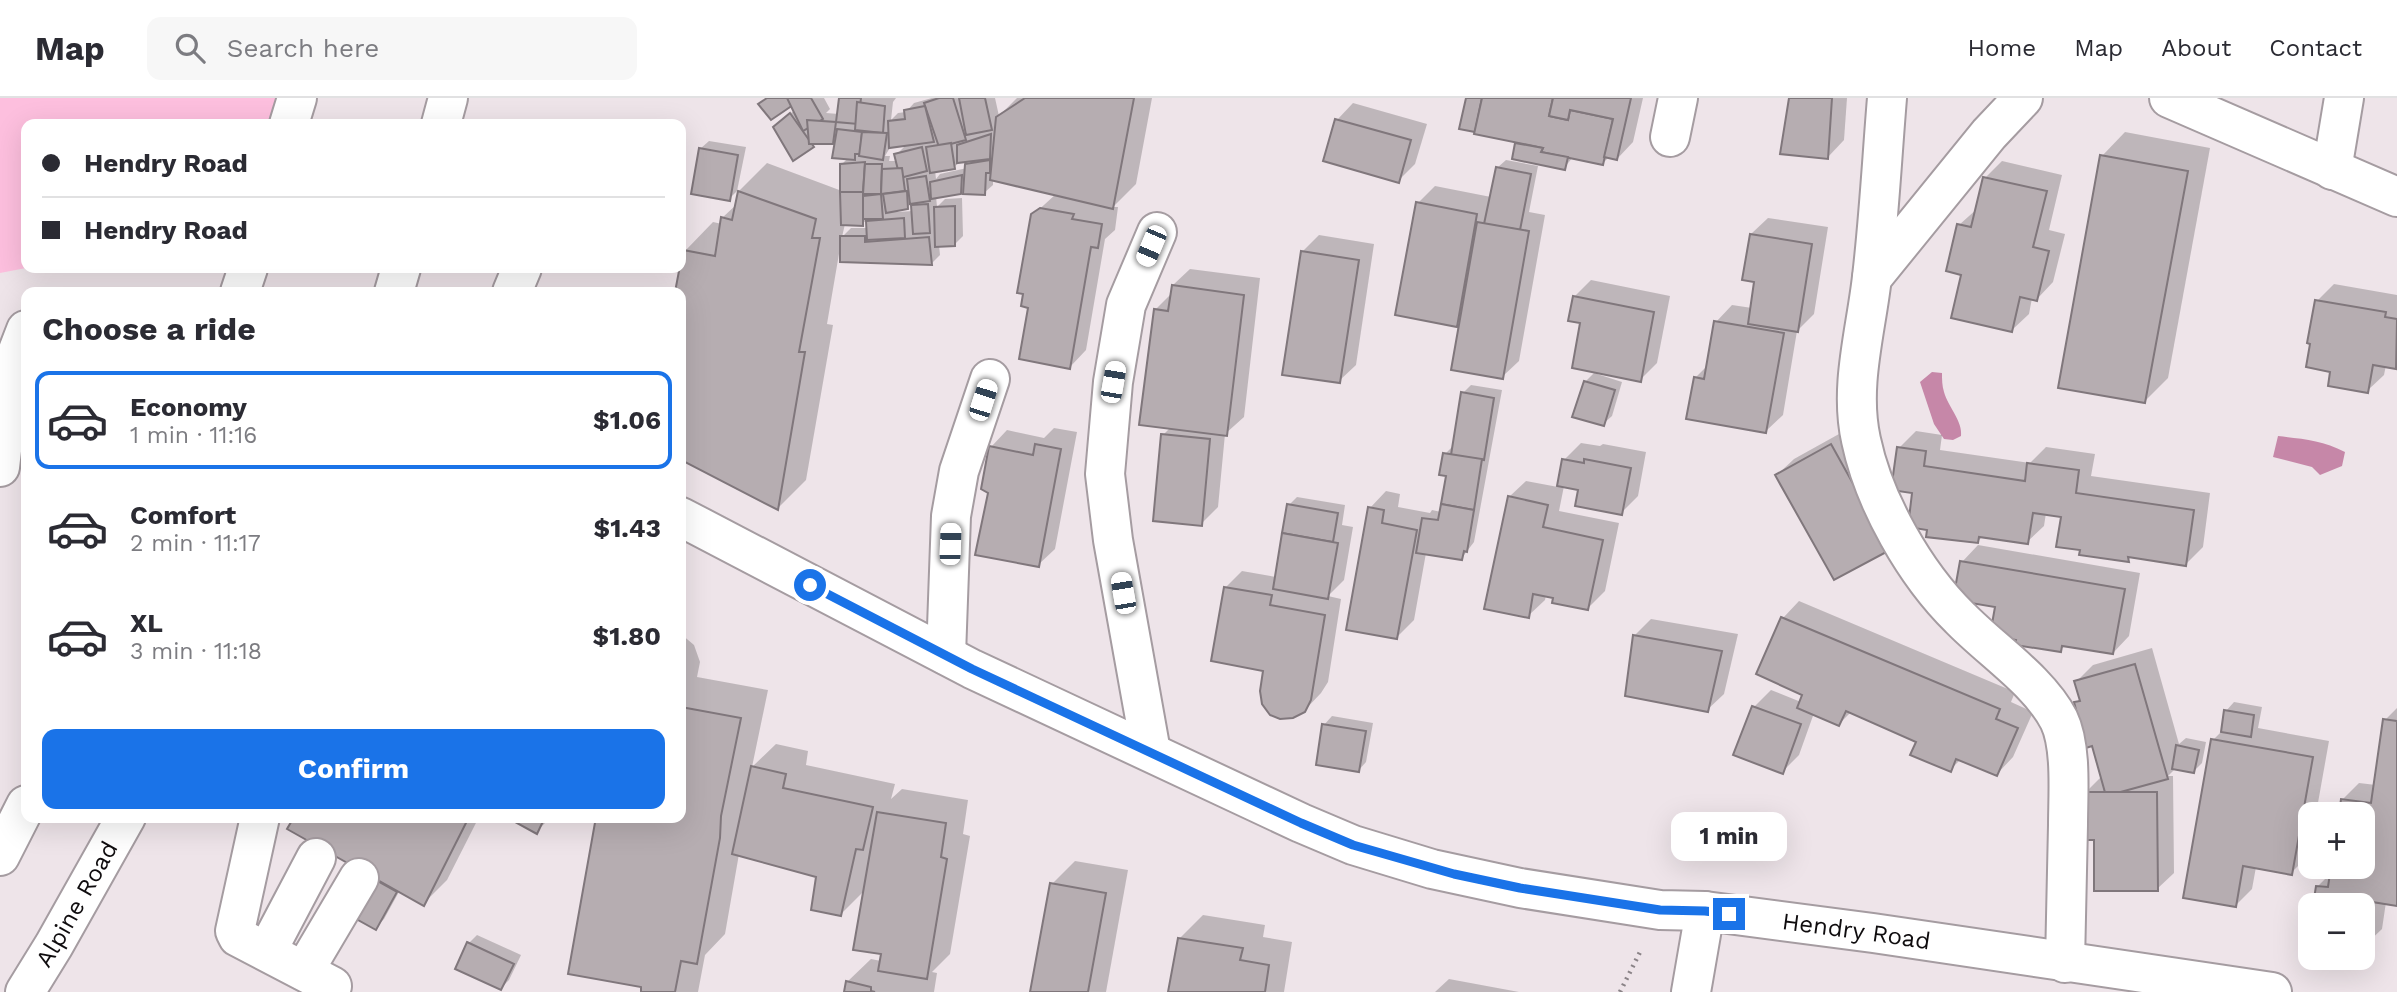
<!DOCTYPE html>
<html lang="en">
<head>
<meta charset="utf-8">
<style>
	body { margin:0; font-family:"Work Sans",sans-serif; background:#f7f7f7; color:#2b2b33; height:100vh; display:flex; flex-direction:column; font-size:26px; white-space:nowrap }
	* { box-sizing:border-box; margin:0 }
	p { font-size:23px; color:#7c7c81 }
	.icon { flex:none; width:38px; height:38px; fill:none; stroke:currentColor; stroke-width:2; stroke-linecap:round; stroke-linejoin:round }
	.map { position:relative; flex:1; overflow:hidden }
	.sheet { position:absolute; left:21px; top:189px; width:665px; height:536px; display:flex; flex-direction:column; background:#fff; border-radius:14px; box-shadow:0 7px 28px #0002 }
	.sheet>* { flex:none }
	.guide { position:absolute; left:21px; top:21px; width:665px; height:154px; border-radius:14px; box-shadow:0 7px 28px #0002; display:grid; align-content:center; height:154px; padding:0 21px; background:#fff }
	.tools { position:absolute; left:2298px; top:704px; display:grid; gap:14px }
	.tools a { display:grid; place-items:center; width:77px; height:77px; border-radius:14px; background:#fff; box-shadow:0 7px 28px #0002; font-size:35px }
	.end { position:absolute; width:32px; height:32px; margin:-16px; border:9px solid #1a73e8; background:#fff; box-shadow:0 0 0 4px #fff }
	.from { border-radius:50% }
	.bubble { position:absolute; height:49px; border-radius:14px; background:#fff; box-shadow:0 7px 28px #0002; font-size:23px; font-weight:700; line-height:49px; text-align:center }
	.car { position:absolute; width:21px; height:42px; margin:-21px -10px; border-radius:9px; box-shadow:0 0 5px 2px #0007; background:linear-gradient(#fff 24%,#345 0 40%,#fff 0 76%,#345 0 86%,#fff 0) }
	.guide b { display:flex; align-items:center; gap:24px; height:66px; font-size:26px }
	.guide b+b { border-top:2px solid #e1e1e2 }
	.guide i { width:18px; height:18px; background:#2b2b33 }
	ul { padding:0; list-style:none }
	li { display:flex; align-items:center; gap:21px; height:98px; margin:0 14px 10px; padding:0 7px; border:4px solid transparent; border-radius:14px }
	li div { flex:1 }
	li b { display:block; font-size:26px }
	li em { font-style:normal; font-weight:700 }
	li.selected { border-color:#1a73e8 }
	li>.icon { width:63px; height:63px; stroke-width:1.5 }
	h2 { padding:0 21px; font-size:32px; line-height:84px }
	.button { display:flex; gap:14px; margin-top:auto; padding:14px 21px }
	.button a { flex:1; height:80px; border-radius:14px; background:#1a73e8; color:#fff; font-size:28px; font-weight:700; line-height:80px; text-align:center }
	header { display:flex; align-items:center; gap:42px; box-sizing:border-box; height:98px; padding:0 35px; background:#fff; border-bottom:2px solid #e1e1e2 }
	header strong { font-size:33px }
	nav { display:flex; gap:38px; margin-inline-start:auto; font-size:24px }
	.search { width:490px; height:63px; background:#f7f7f7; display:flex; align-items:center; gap:18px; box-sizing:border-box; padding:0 24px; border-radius:14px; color:#7c7c81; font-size:26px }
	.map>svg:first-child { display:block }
</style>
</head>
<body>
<header>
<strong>Map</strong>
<div class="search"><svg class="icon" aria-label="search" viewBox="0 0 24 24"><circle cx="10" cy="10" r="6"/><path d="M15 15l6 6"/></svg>Search here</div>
<nav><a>Home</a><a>Map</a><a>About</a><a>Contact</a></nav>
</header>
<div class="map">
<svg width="2397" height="894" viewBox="0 0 2397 894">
	<rect width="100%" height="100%" fill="#eee4e9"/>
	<path fill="#fdbfde" d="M0,0H297L289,26H26V170L0,175Z"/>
	<g fill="#c687a8">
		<path d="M1932,274L1942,275C1942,281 1942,288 1944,294C1948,309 1963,323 1961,338L1953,342L1944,341L1934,326L1920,284Z"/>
		<path d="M2278,338C2303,341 2322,342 2345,354L2342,368L2320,377L2312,369L2273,359Z"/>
	</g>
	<g fill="#0003" fill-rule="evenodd">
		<path d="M767,0H824L830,11L826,15L839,16L841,0H896L893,4L891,22L898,15L906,14L914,5L932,0H995L999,18L1017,0H1152L1136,86L1113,109H1118L1115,132L1105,141L1086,252L1070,269L1030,208L1033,117L1056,96L993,81V87L984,95L966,90L961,95L936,98L937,109L945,101L962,100L963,138L955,146L939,147L940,157L932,165L840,150L827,226L833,227L806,382L778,410L681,360V194H677L685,153L713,124L722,126V120L737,106L739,93L767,65L842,93V66L848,60L837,39L832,45H815L812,47L784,20L795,12L792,6ZM907,46L896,57L898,63H889L890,58H885L891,48ZM971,62L967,70L940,76L936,81L935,72L954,69L961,63ZM862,94L877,98L862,100ZM913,104V113L897,114V111L907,109ZM868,121V130H851L842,139L845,126H862Z"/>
		<path d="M1468,0H1643L1633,44L1617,61L1609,59L1603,65L1573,59L1564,70L1517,46L1519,44Z"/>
		<path d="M1790,0H1847L1844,42L1828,59Z"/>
		<path d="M1353,5L1427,26L1415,66L1398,83L1337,22Z"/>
		<path d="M2125,34L2210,50L2168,280L2145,303L2102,58Z"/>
		<path d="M709,43L746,49L737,93L729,101L700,51Z"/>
		<path d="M1506,62L1538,68L1529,114L1545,117L1519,263L1502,279L1461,222L1456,227L1418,105L1435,88L1491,99L1497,70Z"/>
		<path d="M2002,63L2062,77L2049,132L2065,136L2053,184L2037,201L2032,200L2029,216L2012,232L1963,175L1959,127L1978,110L1985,80Z"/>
		<path d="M1768,120L1828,129L1814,216L1797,233L1783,317L1766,333L1695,280L1708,267L1716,224L1732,207L1752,210L1756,183L1751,136Z"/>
		<path d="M1319,137L1374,146L1356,267L1339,283L1302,154Z"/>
		<path d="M1190,171L1260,180L1244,319L1225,336L1218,409L1201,426L1163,337L1171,329L1155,212L1172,195L1173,187Z"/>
		<path d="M1591,182L1670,198L1657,265L1640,282L1582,224L1574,199Z"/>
		<path d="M2334,186L2397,197V267H2386L2384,277L2367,293L2332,272L2317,203Z"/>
		<path d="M1594,275L1622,284L1612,318L1603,326L1585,284Z"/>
		<path d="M1471,287L1502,292L1474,444L1461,461L1426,455L1414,522L1397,539L1370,410L1386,393L1400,396L1398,409L1430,415L1432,412L1441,414L1448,376L1445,356L1454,347L1463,295Z"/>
		<path d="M1054,330L1077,334L1055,451L1038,467L990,395L991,349L1007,332L1044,340Z"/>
		<path d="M1848,331L1906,434L1777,377L1794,361Z"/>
		<path d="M1916,333L1942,337L1940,352L2030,365L2046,349L2095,356L2091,378L2210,395L2203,449L2186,466L2132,458L2128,462L2082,451L2063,417L2046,415L2044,428L2027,444L1983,438L1977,444L1929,430L1899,350Z"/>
		<path d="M1581,345L1600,348L1603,346L1646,354L1638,398L1621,415L1580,391L1564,388L1559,413L1619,425L1605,493L1588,510L1546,497L1545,502L1528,518L1509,399L1526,383L1558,389L1564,362Z"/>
		<path d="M1297,399L1345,407L1342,427L1353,429L1344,482L1328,498L1341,501L1328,584L1321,595L1304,613L1265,571L1226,489L1242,473L1276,479L1289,407Z"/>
		<path d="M1978,447L2140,475L2129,538L2113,555L2066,547L2060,552L2018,540L1997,507L1962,464Z"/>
		<path d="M1799,503L2015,594L2011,604L2033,614L2013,659L1997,676L1961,661L1950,672L1918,643L1851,614L1839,626L1814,615L1799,657L1782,674L1754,609L1771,592L1801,604L1804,596L1783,520Z"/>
		<path d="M1651,521L1738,536L1724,596L1707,612L1634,538Z"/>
		<path d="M681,536L694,547L700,564L697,579L768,592L752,669L776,646L808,653L806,667L895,686L891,701L902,691L968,702L963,736L970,738L950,856L932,874L937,875L934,894H846L847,884L871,861L881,863L883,855L865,792L840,817L818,778L739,756L725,836L705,857L698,894H642L681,719Z"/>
		<path d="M2152,550L2179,646L2186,640L2206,644L2202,665L2194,673L2176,670L2168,678H2173L2174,775L2157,791L2095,740L2085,695L2102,678L2093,646L2076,605L2081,600L2076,584L2093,567Z"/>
		<path d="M2234,604L2262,609L2258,630L2329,643L2316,716H2310L2308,758L2291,775L2256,769L2252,791L2236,807L2213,642L2223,632L2226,613Z"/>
		<path d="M2397,610V806L2386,804L2382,831L2365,847L2362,807L2318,788L2332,774L2362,768V716L2343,701L2359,685L2376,687L2385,622Z"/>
		<path d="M1332,618L1373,625L1366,664L1358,673L1324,627Z"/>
		<path d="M296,719H479L447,782L423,806L400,792L384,821L376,829L364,776Z"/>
		<path d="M510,719H551L536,734Z"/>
		<path d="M1075,763L1128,772L1106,894H1032L1052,786Z"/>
		<path d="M1203,817L1265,827L1263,839L1292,844L1284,894H1170L1179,841Z"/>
		<path d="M477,837L521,857L509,882L501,890L469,845Z"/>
		<path d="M1449,881L1519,894H1435Z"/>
	</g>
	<g fill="#b6adb1" stroke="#80777c" stroke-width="2">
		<path d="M767,0H788L793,7L771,22L758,6Z"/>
		<path d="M787,0H811L823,21L803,33Z"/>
		<path d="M839,0H861L858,26L836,24Z"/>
		<path d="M939,0H953L966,42L939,49L924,5Z"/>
		<path d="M959,0H985L992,32L966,37Z"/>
		<path d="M1025,0H1134L1113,111L990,82L996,19Z"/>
		<path d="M1466,0H1482L1475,34L1459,31Z"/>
		<path d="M1482,0H1553L1549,18L1568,22L1570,12L1613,21L1603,67L1541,54L1543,50L1474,36Z"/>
		<path d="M1553,0H1631L1617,62L1604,59L1613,21L1570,12L1568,22L1549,18Z"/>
		<path d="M1789,0H1832L1828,61L1780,56Z"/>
		<path d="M857,4L885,8L883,35L855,32Z"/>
		<path d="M925,8L934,44L889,50L888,23L905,21L904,12Z"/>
		<path d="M790,15L814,49L793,63L773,29Z"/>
		<path d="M1335,21L1411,42L1399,85L1323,63Z"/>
		<path d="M807,22L836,24L833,46H809Z"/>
		<path d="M837,31L862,34L860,56H855V62L832,60Z"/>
		<path d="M862,34L887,35L883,62L859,58Z"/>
		<path d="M991,36L990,61L957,65V47Z"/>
		<path d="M951,45L955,71L930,75L926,49Z"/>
		<path d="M1515,45L1543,50L1541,54L1568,59L1565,72L1512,61Z"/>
		<path d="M922,49L927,73L900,80L894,56Z"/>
		<path d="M699,50L738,57L730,103L691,96Z"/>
		<path d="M2100,57L2188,73L2145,305L2058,290Z"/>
		<path d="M990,62V75H986L985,97L963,96L965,66Z"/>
		<path d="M865,64L863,94H840V66Z"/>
		<path d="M865,66H882L881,96H863Z"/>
		<path d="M1496,69L1531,76L1520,132L1484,126Z"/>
		<path d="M902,70L905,93L881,96L882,71Z"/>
		<path d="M962,77L961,96L931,101L930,84Z"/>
		<path d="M926,78L930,103L910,106L907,81Z"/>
		<path d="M1983,79L2047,93L2033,149L2049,153L2037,203L2020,199L2012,234L1951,220L1961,177L1946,173L1957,126L1971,129Z"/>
		<path d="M738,93L816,121L812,140H820L799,254H805L778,412L681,362V194H675L683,152L715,158L721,119L732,122Z"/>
		<path d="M907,93L908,111L886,115L883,96Z"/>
		<path d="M840,94H863V128L841,127Z"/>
		<path d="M881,96L883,121H863V98Z"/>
		<path d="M1416,104L1477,116L1457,229L1395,217Z"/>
		<path d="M928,106L930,135L913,136L911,107Z"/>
		<path d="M955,108V148L935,149L934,109Z"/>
		<path d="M1040,110L1074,116L1072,121L1102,126L1098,150L1091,149L1070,271L1019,261L1028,210L1021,208L1023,196L1017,195L1031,116Z"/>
		<path d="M904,120L905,140L867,142L866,123Z"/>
		<path d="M1477,124L1529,133L1503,281L1451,272Z"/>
		<path d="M1750,136L1812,146L1798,234L1748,226L1754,184L1742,182Z"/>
		<path d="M840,138H865V144L929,139L932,167L840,164Z"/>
		<path d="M1301,153L1359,162L1340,285L1282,277Z"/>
		<path d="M1172,187L1244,197L1227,338L1139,327L1154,211L1168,213Z"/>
		<path d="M1573,198L1654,214L1641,284L1572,270L1580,225L1568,223Z"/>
		<path d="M2315,202L2386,214L2385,219L2397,221L2396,271L2373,267L2368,295L2328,288L2330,274L2306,269L2310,246L2307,245Z"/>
		<path d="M1714,223L1784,235L1766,335L1686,321L1694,279L1704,281Z"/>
		<path d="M1584,283L1615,292L1604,328L1572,319Z"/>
		<path d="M1461,294L1494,300L1484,362L1451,357Z"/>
		<path d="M1161,336L1210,341L1202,428L1153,423Z"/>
		<path d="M1035,346L1061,351L1039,469L975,457L988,395L981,391L989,348L1033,357Z"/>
		<path d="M1831,346L1890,452L1834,482L1775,377Z"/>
		<path d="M1897,349L1926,353L1924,368L2025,383L2027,365L2079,372L2076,395L2194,412L2186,468L2128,459L2129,464L2079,457L2080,452L2056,449L2061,419L2033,415L2028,446L1979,439L1978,445L1926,439L1927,432L1908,429L1912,395L1891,392Z"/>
		<path d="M1443,355L1482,361L1474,412L1441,406L1446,378L1439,377Z"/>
		<path d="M1562,361L1584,365V361L1631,370L1622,417L1575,408L1578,392L1557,388Z"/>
		<path d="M1508,398L1548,407L1543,429L1603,442L1588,512L1552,505L1553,500L1533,496L1529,520L1484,511Z"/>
		<path d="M1287,406L1338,415L1333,444L1282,435Z"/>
		<path d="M1441,406L1474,412L1467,454L1464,453L1462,462L1416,455L1422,420L1438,422Z"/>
		<path d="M1368,409L1384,412L1382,425L1417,432L1397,541L1346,532Z"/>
		<path d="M1282,435L1338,445L1328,501L1273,491Z"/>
		<path d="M1960,463L2125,491L2113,556L2062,548L2061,554L2015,547L2016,542L1990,537L1995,509L1953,502Z"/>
		<path d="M1224,489L1272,497L1270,507L1325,517L1311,602L1305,614L1293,620L1280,621L1270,617L1262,606L1260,593L1263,573L1211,563Z"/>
		<path d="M1781,519L2000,611L1996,621L2018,630L1997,678L1956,661L1951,674L1910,657L1916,644L1846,613L1839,628L1797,610L1802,597L1756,576Z"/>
		<path d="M1633,537L1722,553L1708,614L1625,598Z"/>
		<path d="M2135,566L2168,681L2106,698L2092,648L2086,650L2074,604L2080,603L2074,583Z"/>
		<path d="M1752,608L1801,626L1783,676L1733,657Z"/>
		<path d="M681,609L741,620L721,718L720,740L697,866L681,863L675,894H641V889L568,876L596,719H681Z"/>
		<path d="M2224,612L2254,617L2251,639L2221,634Z"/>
		<path d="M2383,621L2397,623V808L2372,804L2366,849H2362V807H2313L2316,788L2328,789L2331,768H2362V716H2339L2341,701L2371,705Z"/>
		<path d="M1322,626L1366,633L1359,674L1316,667Z"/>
		<path d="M2211,641L2313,659L2292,777L2243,768L2236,809L2183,800Z"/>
		<path d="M2176,647L2199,652L2194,675L2172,671Z"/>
		<path d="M751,668L786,676L783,690L873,709L863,752L856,751L841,818L811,812L816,779L732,756Z"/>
		<path d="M2083,694H2157L2158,793H2094V742H2083Z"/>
		<path d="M877,714L946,725L941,759L947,761L927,881L878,873L881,856L853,852Z"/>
		<path d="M294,719H469L424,808L287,731Z"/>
		<path d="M506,719H545L537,736Z"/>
		<path d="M363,775L397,794L376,832L342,813Z"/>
		<path d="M1050,785L1106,795L1088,894H1030Z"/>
		<path d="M1178,840L1243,850L1240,862L1269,867L1265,894H1168Z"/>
		<path d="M467,844L514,866L501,892L455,871Z"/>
		<path d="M846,883L871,889V893L875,894H844Z"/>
	</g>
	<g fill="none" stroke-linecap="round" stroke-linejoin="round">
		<g stroke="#a59ca1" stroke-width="42">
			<g id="minor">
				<path d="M1887,0C1882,60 1879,120 1872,179C1866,233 1849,288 1861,342C1874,404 1915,476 1960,520C1991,552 2039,583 2059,622C2072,649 2068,697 2068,727C2067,773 2066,819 2065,865"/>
				<path d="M2169,0L2397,99"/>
				<path d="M1670,39L1678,0"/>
				<path d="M2332,72L2344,0"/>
				<path d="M1872,180L1989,36L2023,0"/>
				<path d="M512,194L522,170"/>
				<path d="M0,369L12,268L26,232"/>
				<path id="s1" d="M681,419L972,571L1301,725L1353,747L1432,771L1520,790L1660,812L1705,813L1873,835L2272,894"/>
				<path d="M946,557L951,418L959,373L990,281"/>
				<path d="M1151,654L1113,442L1105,376L1113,284L1126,207L1157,134"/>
				<path d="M260,719L235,833L238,839L332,888"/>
				<path d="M267,853L316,760"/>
				<path d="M304,873L359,780"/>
				<path d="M1691,894L1705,813"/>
			</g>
		</g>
		<g stroke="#a59ca1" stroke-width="42">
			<g id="major">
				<path d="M289,26L297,0"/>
				<path d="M441,26L448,0"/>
				<path d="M240,194L248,170"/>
				<path d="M394,194L401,170"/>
				<path d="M0,758L26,707"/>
				<path id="s2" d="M25,894L54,847L126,719"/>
			</g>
		</g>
		<path stroke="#8a8387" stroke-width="4.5" stroke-dasharray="2 5" stroke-linecap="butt" d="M1620,894L1640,854"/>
		<use href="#minor" stroke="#fff" stroke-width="38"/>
		<use href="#major" stroke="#fff" stroke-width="38"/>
	</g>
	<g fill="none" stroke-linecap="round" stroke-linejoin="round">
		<path stroke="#1a73e8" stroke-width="9" d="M810,487L972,571L1301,725L1353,747L1454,776L1520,790L1660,812L1705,813L1729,816"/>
	</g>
	<g text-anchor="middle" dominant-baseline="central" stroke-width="6" stroke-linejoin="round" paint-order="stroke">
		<g font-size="24" fill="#0f0c0e" stroke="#fff">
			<text stroke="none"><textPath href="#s2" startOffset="102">Alpine Road</textPath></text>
			<text stroke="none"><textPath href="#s1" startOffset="1260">Hendry Road</textPath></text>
		</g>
	</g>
</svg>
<div class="tools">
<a>+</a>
<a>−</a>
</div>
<i class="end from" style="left:810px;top:487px"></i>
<i class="end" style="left:1729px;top:816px"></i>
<div class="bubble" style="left:1671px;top:714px;width:116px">1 min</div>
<i class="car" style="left:1151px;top:148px;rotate:203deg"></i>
<i class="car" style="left:1113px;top:284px;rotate:10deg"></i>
<i class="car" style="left:983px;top:302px;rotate:18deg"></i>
<i class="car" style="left:950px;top:446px;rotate:2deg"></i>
<i class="car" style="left:1123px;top:495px;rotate:350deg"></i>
<div class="guide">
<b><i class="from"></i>Hendry Road</b>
<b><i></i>Hendry Road</b>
</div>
<section class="sheet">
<h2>Choose a ride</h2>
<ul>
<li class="selected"><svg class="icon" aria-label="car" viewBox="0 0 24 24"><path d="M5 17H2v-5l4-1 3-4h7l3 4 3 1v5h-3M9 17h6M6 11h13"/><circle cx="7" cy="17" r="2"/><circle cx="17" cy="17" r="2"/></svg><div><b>Economy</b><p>1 min · 11:16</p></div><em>$1.06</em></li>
<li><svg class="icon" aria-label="car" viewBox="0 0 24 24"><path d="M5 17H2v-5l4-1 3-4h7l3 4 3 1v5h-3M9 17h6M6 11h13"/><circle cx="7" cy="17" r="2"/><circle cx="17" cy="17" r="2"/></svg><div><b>Comfort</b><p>2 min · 11:17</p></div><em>$1.43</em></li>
<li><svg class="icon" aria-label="car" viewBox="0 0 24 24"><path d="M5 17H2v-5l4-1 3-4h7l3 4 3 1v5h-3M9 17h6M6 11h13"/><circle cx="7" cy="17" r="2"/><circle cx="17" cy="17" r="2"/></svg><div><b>XL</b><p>3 min · 11:18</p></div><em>$1.80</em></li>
</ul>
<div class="button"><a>Confirm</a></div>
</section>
</div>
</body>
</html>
